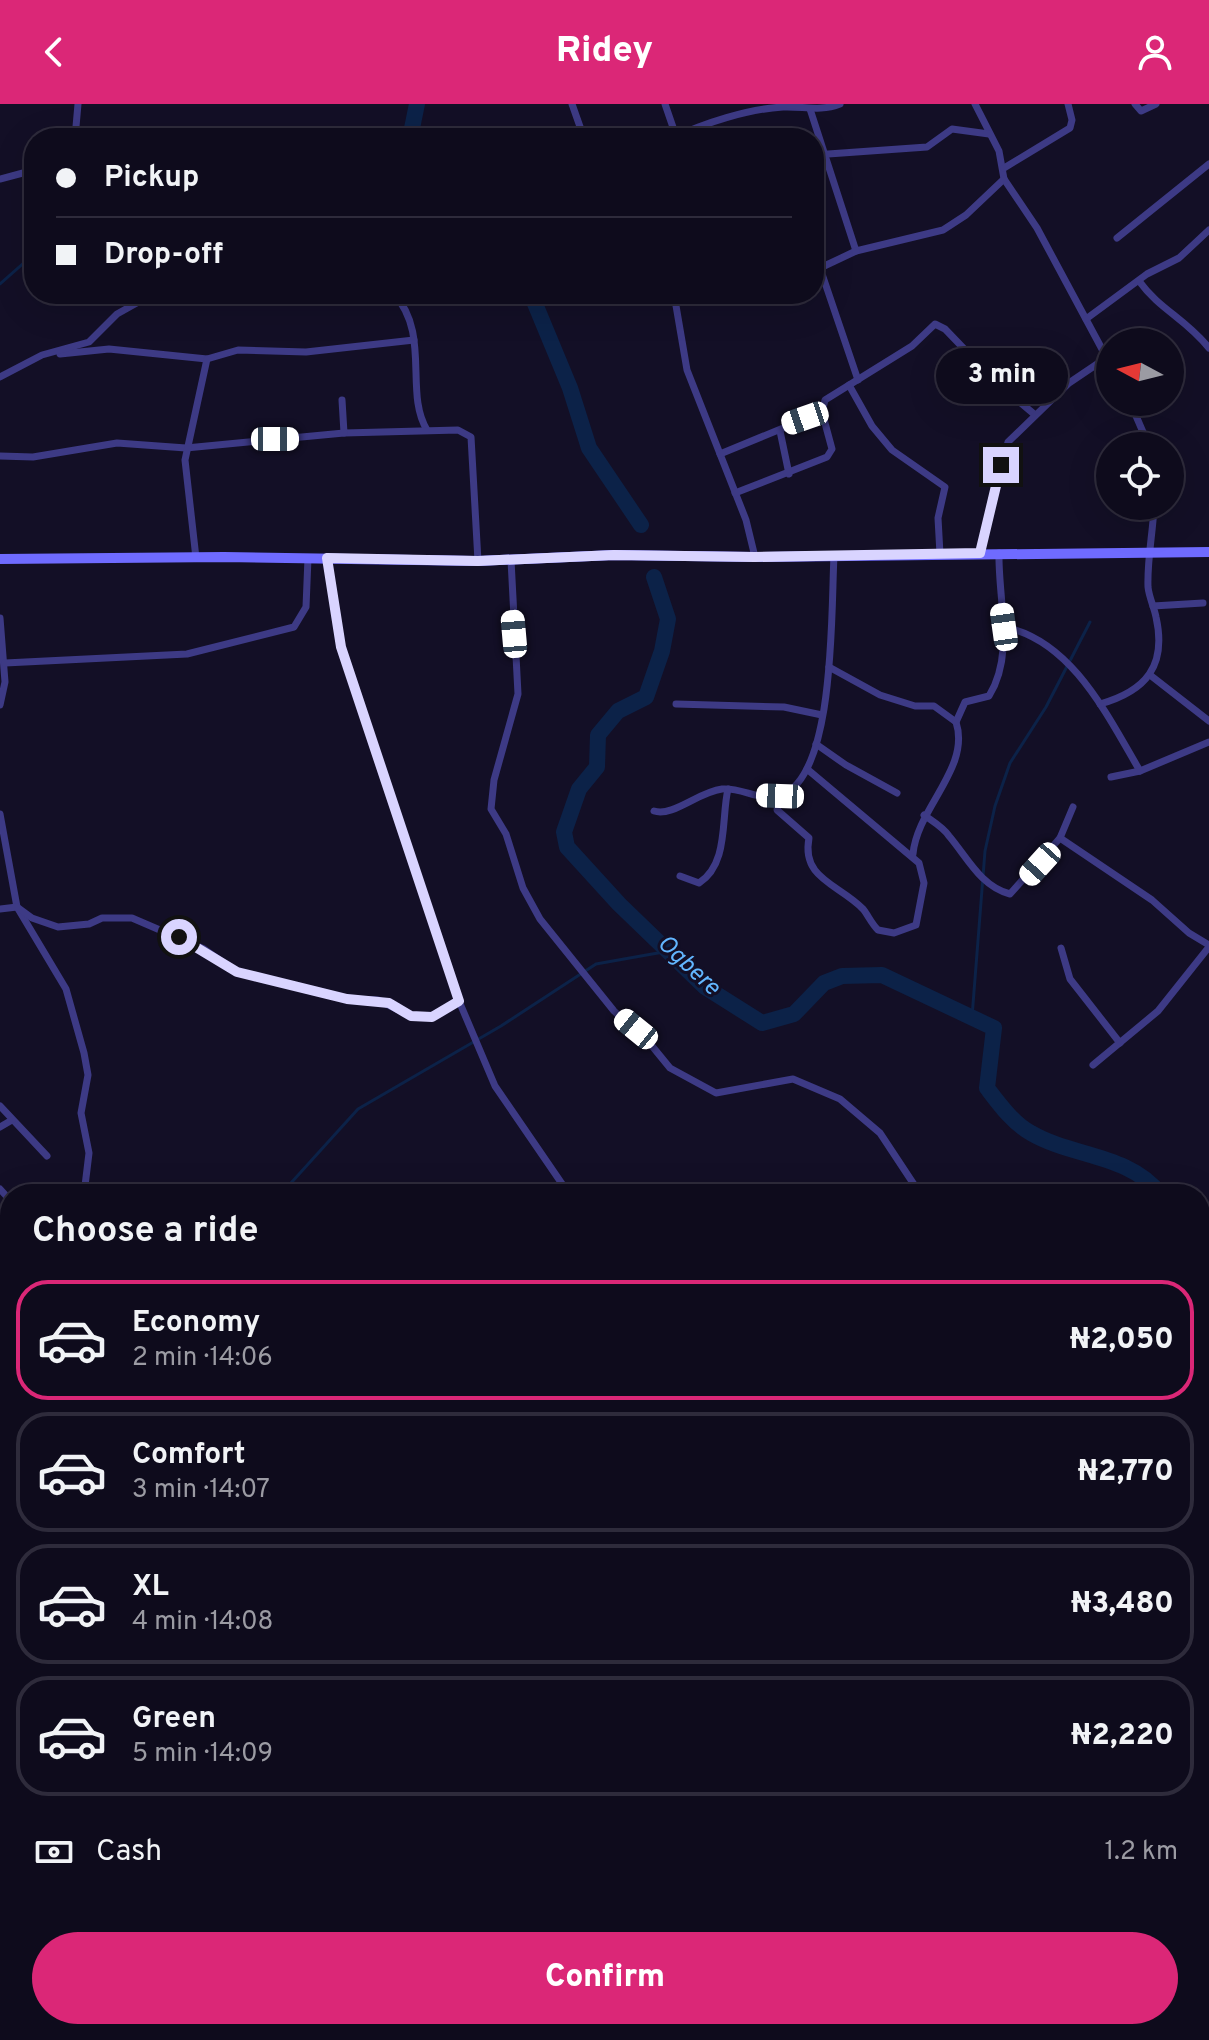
<!DOCTYPE html>
<html lang="en">
<head>
<meta charset="utf-8">
<style>
	body { margin:0; font-family:Overpass,sans-serif; background:#1c1929; color:#f1f3f6; height:100vh; display:flex; flex-direction:column; font-size:30px; white-space:nowrap }
	* { box-sizing:border-box; margin:0 }
	p { font-size:26px; color:#9b9ba3 }
	.icon { flex:none; width:44px; height:44px; fill:none; stroke:currentColor; stroke-width:2; stroke-linecap:round; stroke-linejoin:round }
	.map { position:relative; flex:1; overflow:hidden }
	.details { position:absolute; left:0px; top:1080px; width:1210px; height:856px; display:flex; flex-direction:column; background:#0e0b1c; border-radius:32px 32px 0 0; box-shadow:0 8px 32px #0002,0 0 0 2px #2e2b3b }
	.details>* { flex:none }
	.banner { position:absolute; left:24px; top:24px; width:800px; height:176px; border-radius:32px; box-shadow:0 8px 32px #0002,0 0 0 2px #2e2b3b; display:grid; align-content:center; height:176px; padding:0 32px; background:#0e0b1c }
	.needle { width:52px; rotate:277deg }
	.buttons { position:absolute; left:1096px; top:224px; display:grid; gap:16px }
	.buttons a { display:grid; place-items:center; width:88px; height:88px; border-radius:50%; background:#0e0b1c; box-shadow:0 8px 32px #0002,0 0 0 2px #2e2b3b; font-size:40px }
	.end { position:absolute; width:36px; height:36px; margin:-18px; border:10px solid #d9d4ff; background:#111; box-shadow:0 0 0 4px #111 }
	.from { border-radius:50% }
	.bubble { position:absolute; height:56px; border-radius:28px; background:#0e0b1c; box-shadow:0 8px 32px #0002,0 0 0 2px #2e2b3b; font-size:26px; font-weight:800; line-height:56px; text-align:center }
	.car { position:absolute; width:24px; height:48px; margin:-24px -12px; border-radius:10px; box-shadow:0 0 6px 2px #0007; background:linear-gradient(#fff 24%,#345 0 40%,#fff 0 76%,#345 0 86%,#fff 0) }
	.banner b { display:flex; align-items:center; gap:28px; height:76px; font-size:30px }
	.banner b+b { border-top:2px solid #2e2b3b }
	.banner i { width:20px; height:20px; background:#f1f3f6 }
	ul { padding:0; list-style:none }
	li { display:flex; align-items:center; gap:24px; height:120px; margin:0 16px 12px; padding:0 16px; border:4px solid #2e2b3b; border-radius:32px }
	li div { flex:1 }
	li b { display:block; font-size:30px }
	li em { font-style:normal; font-weight:800 }
	li.on { border-color:#db2777 }
	li>.icon { width:72px; height:72px; stroke-width:1.5 }
	h2 { padding:0 32px; font-size:36px; line-height:96px }
	.pay { display:flex; align-items:center; gap:20px; height:88px; padding:0 32px; font-size:30px }
	.pay p { margin-inline-start:auto }
	.button { display:flex; gap:16px; margin-top:auto; padding:16px 32px }
	.button a { flex:1; height:92px; border-radius:48px; background:#db2777; color:#fff; font-size:32px; font-weight:800; line-height:92px; text-align:center }
	header { display:flex; justify-content:space-between; align-items:center; height:104px; padding:0 32px; background:#db2777; color:#fff; font-size:36px; font-weight:800 }
	.map>svg:first-child { display:block }
</style>
</head>
<body>
<header><svg class="icon" aria-label="back" viewBox="0 0 24 24"><path d="M15 5l-7 7 7 7"/></svg>Ridey<svg class="icon" aria-label="person" viewBox="0 0 24 24"><circle cx="12" cy="8" r="4"/><path d="M4 21q1-7 8-7t8 7"/></svg></header>
<div class="map">
<svg width="1209" height="1936" viewBox="0 0 1209 1936">
	<rect width="100%" height="100%" fill="#130f26"/>
	<g fill="none" stroke-linecap="round" stroke-linejoin="round">
		<g stroke="#0c2248" stroke-width="3">
			<path d="M0,180L34,150"/>
			<path d="M972,913L985,747L995,702L1010,659L1046,603L1090,518"/>
			<path d="M281,1090L358,1005L501,922L596,860L669,847"/>
			<path d="M0,1264L10,1265"/>
			<path d="M0,1514L10,1498"/>
		</g>
		<g stroke="#0c2248" stroke-width="16">
			<path d="M410,34L417,0"/>
			<path d="M531,190L570,284L589,344L641,421"/>
			<path d="M654,473L668,515L662,547L646,593L618,607L598,631L597,663L579,685L564,728L567,743L619,800L705,883L762,919L794,910L824,879L842,872L882,871L994,924L987,984C1000,1001 1013,1019 1031,1029C1072,1053 1129,1050 1160,1090"/>
			<path d="M1200,1172L1209,1183"/>
		</g>
		<g stroke="#3d3a85" stroke-width="7">
			<path d="M572,0L584,34"/>
			<path d="M665,0L676,32"/>
			<path d="M975,0L999,47L1004,75L1037,124L1110,260"/>
			<path d="M1135,0L1141,7L1156,0"/>
			<path d="M810,5L856,147L943,126L966,111L1004,75"/>
			<path d="M75,34L78,0"/>
			<path d="M673,34C704,19 748,5 783,3C803,2 820,8 840,0"/>
			<path d="M814,51L927,43L952,25L989,30"/>
			<path d="M1004,64L1070,24L1072,16L1068,0"/>
			<path d="M0,75L34,66"/>
			<path d="M1117,134L1209,60"/>
			<path d="M856,147L820,164L858,276"/>
			<path d="M1139,177C1160,206 1185,214 1209,244"/>
			<path d="M394,190C431,230 404,289 427,326"/>
			<path d="M674,190L687,266L746,416L755,453"/>
			<path d="M1086,215L1147,170L1179,154L1209,126"/>
			<path d="M60,250L109,245L207,255"/>
			<path d="M0,273L42,251L89,238L117,210L142,196L169,191L261,198L279,190"/>
			<path d="M849,281L872,322L892,346L945,383L938,414L940,450"/>
			<path d="M342,296L344,329L458,326L471,333L478,457"/>
			<path d="M1130,298L1149,342"/>
			<path d="M780,327L789,370"/>
			<path d="M720,350L822,308"/>
			<path d="M0,352L33,353L117,339L186,344L344,329"/>
			<path d="M735,389L827,353L832,345L822,308L825,296L912,242L935,220L945,225L996,278L1034,310"/>
			<path d="M980,449L1008,338L1069,279L1106,254"/>
			<path d="M196,454L185,356L207,255L238,246L306,248L414,236"/>
			<path d="M327,454L341,543L459,897L495,982L569,1090"/>
			<path d="M511,456L518,590L494,676L491,705L506,730L523,784L540,815L614,907L652,942L670,964L716,989L793,975L840,995L880,1029L917,1085L930,1090"/>
			<path d="M1153,502L1203,499"/>
			<path d="M0,514L5,578L0,601"/>
			<path d="M1004,523C1072,536 1108,613 1140,667"/>
			<path d="M5,559L187,550L294,523L306,503L308,454"/>
			<path d="M829,563L880,591L915,602H934L956,618C971,664 917,704 913,750"/>
			<path d="M1150,571L1209,617"/>
			<path d="M676,600L784,603L822,611"/>
			<path d="M1100,600C1146,587 1167,562 1156,513C1154,503 1149,493 1148,483C1147,455 1153,429 1154,402"/>
			<path d="M956,618L965,598L989,592C1015,550 998,495 999,449"/>
			<path d="M816,640L846,661L897,689"/>
			<path d="M1111,673L1140,667L1209,638"/>
			<path d="M780,692L777,706L809,734C801,775 839,780 863,805C868,811 871,819 878,826L894,829L916,821L924,779L919,759L807,665"/>
			<path d="M654,707C673,713 698,688 722,685C742,683 763,699 782,691C836,670 831,502 834,452"/>
			<path d="M0,710L17,803L66,885L84,949L88,971L81,1009L89,1049L84,1090"/>
			<path d="M924,711C932,717 943,723 949,732C967,753 981,783 1010,790L1060,734L1073,703"/>
			<path d="M1060,734L1152,796L1189,829L1209,841"/>
			<path d="M680,772L699,779C729,760 721,714 728,685"/>
			<path d="M0,805L17,803L32,814L58,823L89,820L102,814H132L204,845L237,868L347,895L378,896L411,912L432,913L459,897"/>
			<path d="M1061,844L1070,875L1120,939"/>
			<path d="M1093,961L1158,907L1209,843"/>
			<path d="M0,1002L47,1052"/>
			<path d="M0,1023L12,1016"/>
			<path d="M0,1085L10,1096"/>
			<path d="M0,1184L10,1193"/>
			<path d="M0,1204L10,1193"/>
			<path d="M0,1324L10,1353"/>
			<path d="M1200,1370L1209,1379"/>
			<path d="M1200,1508L1209,1503"/>
			<path d="M1200,1661L1209,1669"/>
			<path d="M0,1675L10,1685"/>
			<path d="M0,1718L10,1703"/>
			<path d="M0,1793L10,1815"/>
			<path d="M1200,1799L1209,1808"/>
			<path d="M0,1831L10,1827"/>
			<path d="M231,1926L240,1936"/>
			<path d="M832,1926L837,1936"/>
			<path d="M4,1933L17,1926"/>
			<path d="M190,1936L201,1926"/>
			<path d="M512,1936L526,1926"/>
		</g>
		<path stroke="#6f6bff" stroke-width="10" d="M0,455L224,453L478,457L614,451L755,453L1209,448"/>
	</g>
	<g fill="none" stroke-linecap="round" stroke-linejoin="round">
		<path stroke="#d9d4ff" stroke-width="10" d="M179,833L237,868L347,895L389,899L411,912L432,913L459,897L341,543L327,454L478,457L614,451L755,453L980,449L1001,361"/>
	</g>
	<g text-anchor="middle" dominant-baseline="central" stroke-width="6" stroke-linejoin="round" paint-order="stroke">
		<g font-size="24" font-style="italic" fill="#62b6ff" stroke="#130f26">
			<text transform="translate(688 862) rotate(43)">Ogbere</text>
		</g>
	</g>
</svg>
<div class="buttons">
<a><svg class="needle" viewBox="-14 -14 28 28"><path d="M0-13l5 13h-10z" fill="#e53935"/><path d="M0 13l5-13h-10z" fill="#9b9ba3"/></svg></a>
<a><svg class="icon" aria-label="locate" viewBox="0 0 24 24"><circle cx="12" cy="12" r="6"/><path d="M12 2v4M12 18v4M2 12h4M18 12h4"/></svg></a>
</div>
<i class="end from" style="left:179px;top:833px"></i>
<i class="end" style="left:1001px;top:361px"></i>
<div class="bubble" style="left:936px;top:244px;width:132px">3 min</div>
<i class="car" style="left:805px;top:314px;rotate:251deg"></i>
<i class="car" style="left:275px;top:335px;rotate:90deg"></i>
<i class="car" style="left:1004px;top:523px;rotate:352deg"></i>
<i class="car" style="left:514px;top:530px;rotate:355deg"></i>
<i class="car" style="left:780px;top:692px;rotate:272deg"></i>
<i class="car" style="left:1040px;top:760px;rotate:222deg"></i>
<i class="car" style="left:636px;top:925px;rotate:309deg"></i>
<div class="banner">
<b><i class="from"></i>Pickup</b>
<b><i></i>Drop-off</b>
</div>
<section class="details">
<h2>Choose a ride</h2>
<ul>
<li class="on"><svg class="icon" aria-label="car" viewBox="0 0 24 24"><path d="M5 17H2v-5l4-1 3-4h7l3 4 3 1v5h-3M9 17h6M6 11h13"/><circle cx="7" cy="17" r="2"/><circle cx="17" cy="17" r="2"/></svg><div><b>Economy</b><p>2 min · 14:06</p></div><em>₦2,050</em></li>
<li><svg class="icon" aria-label="car" viewBox="0 0 24 24"><path d="M5 17H2v-5l4-1 3-4h7l3 4 3 1v5h-3M9 17h6M6 11h13"/><circle cx="7" cy="17" r="2"/><circle cx="17" cy="17" r="2"/></svg><div><b>Comfort</b><p>3 min · 14:07</p></div><em>₦2,770</em></li>
<li><svg class="icon" aria-label="car" viewBox="0 0 24 24"><path d="M5 17H2v-5l4-1 3-4h7l3 4 3 1v5h-3M9 17h6M6 11h13"/><circle cx="7" cy="17" r="2"/><circle cx="17" cy="17" r="2"/></svg><div><b>XL</b><p>4 min · 14:08</p></div><em>₦3,480</em></li>
<li><svg class="icon" aria-label="car" viewBox="0 0 24 24"><path d="M5 17H2v-5l4-1 3-4h7l3 4 3 1v5h-3M9 17h6M6 11h13"/><circle cx="7" cy="17" r="2"/><circle cx="17" cy="17" r="2"/></svg><div><b>Green</b><p>5 min · 14:09</p></div><em>₦2,220</em></li>
</ul>
<div class="pay"><svg class="icon" aria-label="cash" viewBox="0 0 24 24"><path d="M3 7h18v10H3z"/><circle cx="12" cy="12" r="2"/></svg>Cash<p>1.2 km</p></div>
<div class="button"><a>Confirm</a></div>
</section>
</div>
</body>
</html>
